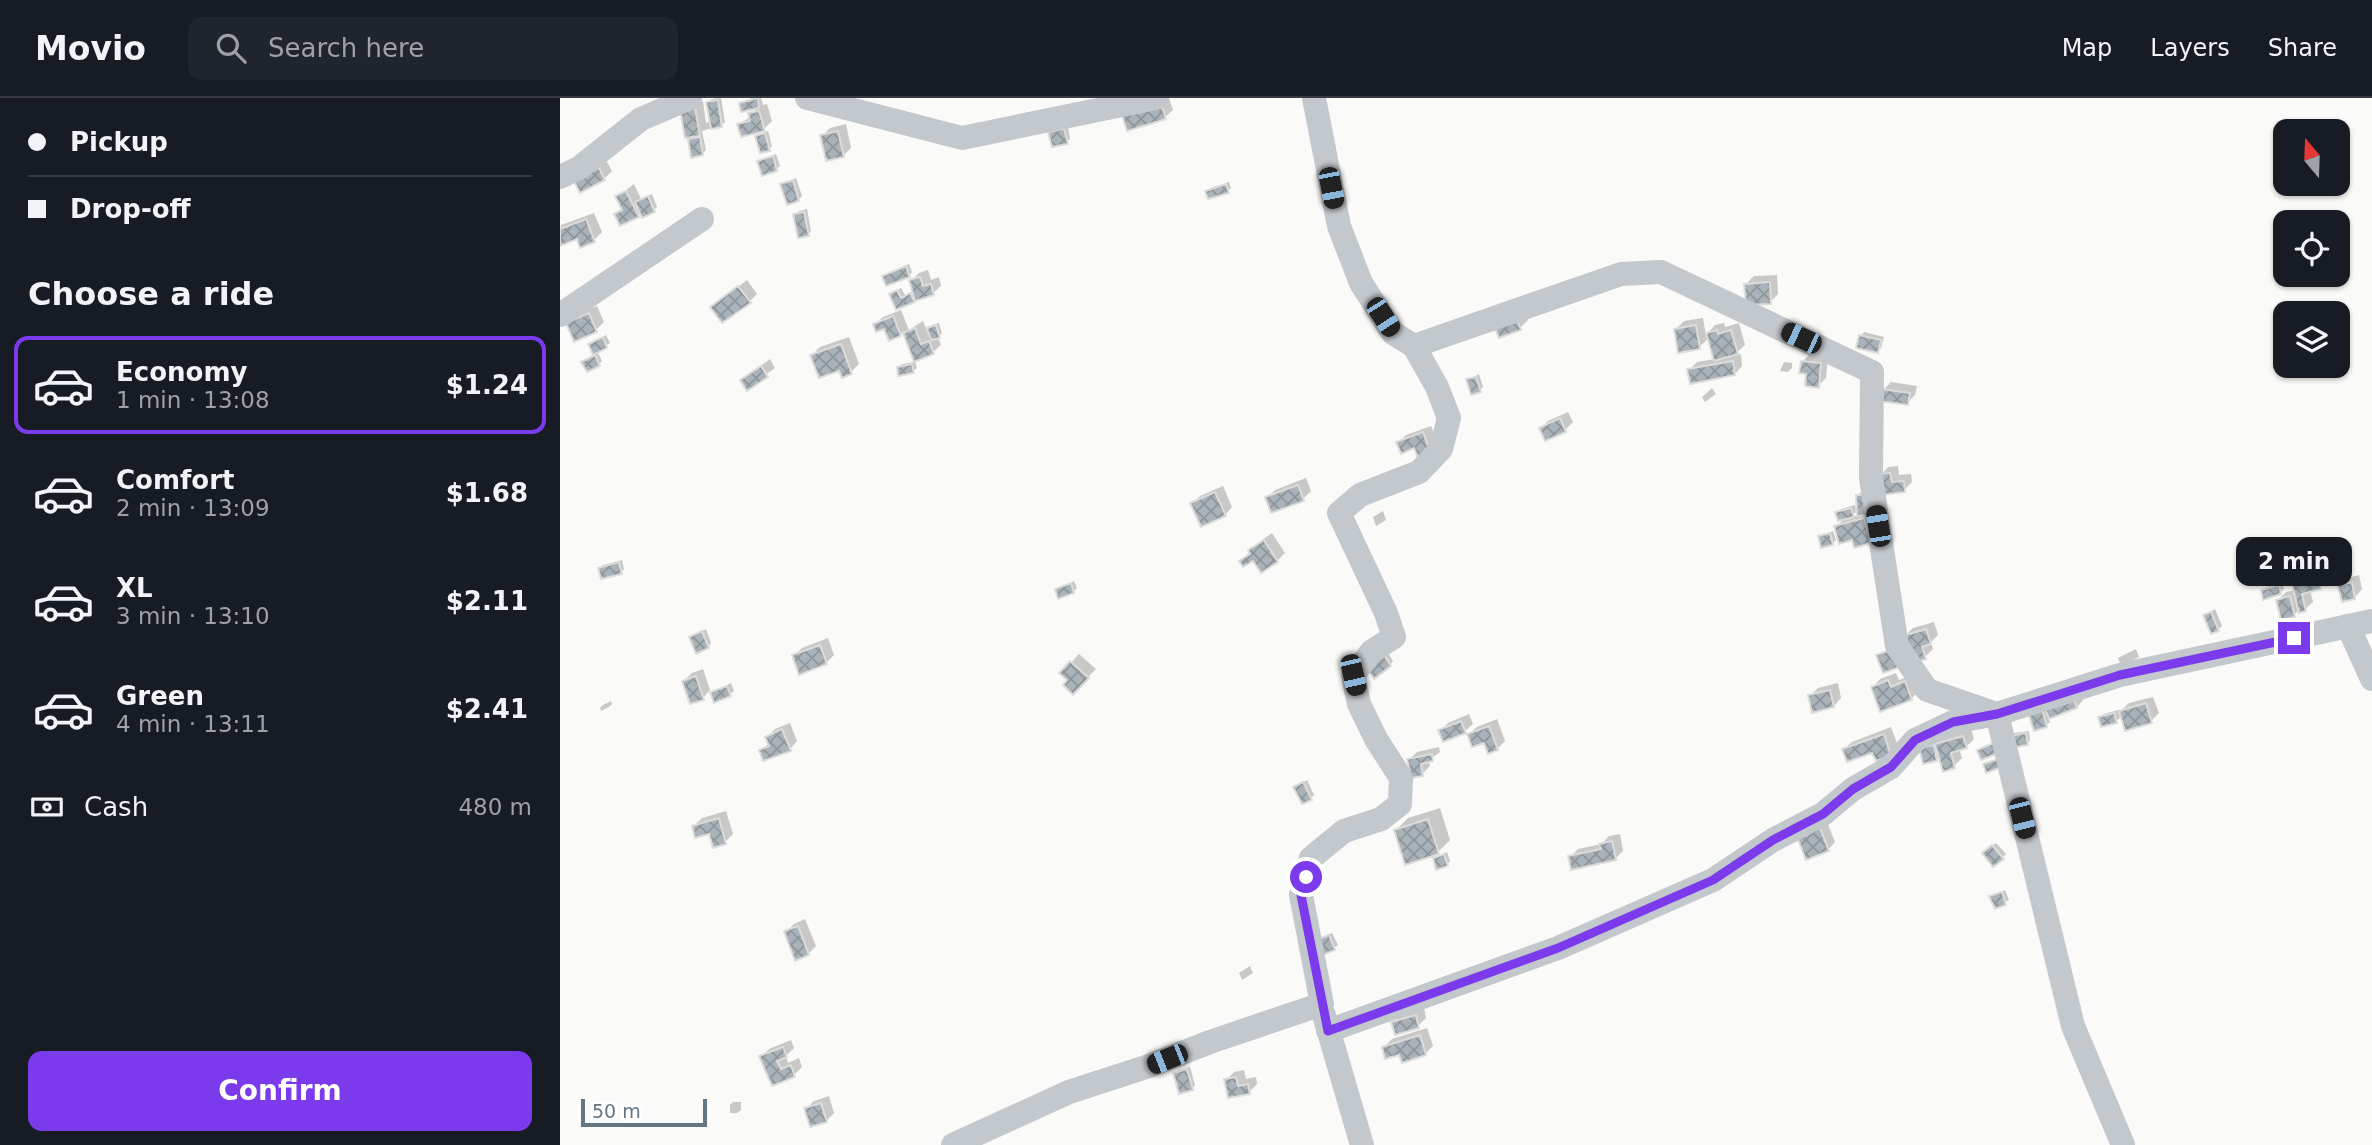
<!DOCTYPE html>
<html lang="en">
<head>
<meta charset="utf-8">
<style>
	body { margin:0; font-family:"DejaVu Sans",sans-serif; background:#20242c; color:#f1f3f6; height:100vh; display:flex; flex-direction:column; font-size:26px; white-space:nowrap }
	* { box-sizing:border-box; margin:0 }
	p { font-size:23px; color:#9ea1a6 }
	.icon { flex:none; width:38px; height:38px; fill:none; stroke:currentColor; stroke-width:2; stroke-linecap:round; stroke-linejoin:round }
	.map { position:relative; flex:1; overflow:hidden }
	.side { display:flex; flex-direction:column; background:#171b24; width:560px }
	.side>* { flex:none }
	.guide { display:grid; align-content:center; height:154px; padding:0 28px; background:#171b24 }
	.needle { width:46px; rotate:341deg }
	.controls { position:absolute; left:1713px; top:21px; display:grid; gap:14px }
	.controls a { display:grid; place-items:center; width:77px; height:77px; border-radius:14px; background:#171b24; box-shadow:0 2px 5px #0004; font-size:35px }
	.scale { position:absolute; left:21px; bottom:18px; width:126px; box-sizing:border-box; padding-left:7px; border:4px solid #657683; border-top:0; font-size:19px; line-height:24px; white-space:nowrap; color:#657683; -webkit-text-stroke:5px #fff; paint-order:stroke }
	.end { position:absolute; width:32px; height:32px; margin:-16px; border:9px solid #7c3aed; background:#fff; box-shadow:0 0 0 4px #fff }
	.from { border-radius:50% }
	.bubble { position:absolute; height:49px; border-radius:14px; background:#171b24; box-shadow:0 2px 5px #0004; font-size:23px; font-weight:800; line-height:49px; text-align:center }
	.car { position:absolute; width:21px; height:42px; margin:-21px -10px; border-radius:9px; box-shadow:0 0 5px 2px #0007; background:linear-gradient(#222 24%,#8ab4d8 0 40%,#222 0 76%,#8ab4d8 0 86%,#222 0) }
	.guide b { display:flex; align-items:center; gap:24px; height:66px; font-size:26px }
	.guide b+b { border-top:2px solid #363941 }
	.guide i { width:18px; height:18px; background:#f1f3f6 }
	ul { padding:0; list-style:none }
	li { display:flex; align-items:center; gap:21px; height:98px; margin:0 14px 10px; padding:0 14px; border:4px solid transparent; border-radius:14px }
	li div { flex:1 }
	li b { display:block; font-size:26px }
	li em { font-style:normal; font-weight:800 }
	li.active { border-color:#7c3aed }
	li>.icon { width:63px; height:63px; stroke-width:1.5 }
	h2 { padding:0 28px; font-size:32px; line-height:84px }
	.pay { display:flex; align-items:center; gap:18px; height:77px; padding:0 28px; font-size:26px }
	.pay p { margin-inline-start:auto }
	.cta { display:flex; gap:14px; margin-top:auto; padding:14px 28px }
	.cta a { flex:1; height:80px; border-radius:14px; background:#7c3aed; color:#fff; font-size:28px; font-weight:800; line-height:80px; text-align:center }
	header { display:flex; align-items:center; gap:42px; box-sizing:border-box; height:98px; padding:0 35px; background:#171b24; border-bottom:2px solid #363941 }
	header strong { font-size:33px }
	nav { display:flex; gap:38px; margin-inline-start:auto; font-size:24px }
	.search { width:490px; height:63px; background:#20242c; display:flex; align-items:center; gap:18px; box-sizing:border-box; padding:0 24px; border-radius:14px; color:#9ea1a6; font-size:26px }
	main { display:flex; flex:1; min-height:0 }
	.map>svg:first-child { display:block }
</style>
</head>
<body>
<header>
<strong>Movio</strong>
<div class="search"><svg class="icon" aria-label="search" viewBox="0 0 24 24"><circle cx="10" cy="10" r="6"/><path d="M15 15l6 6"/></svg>Search here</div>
<nav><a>Map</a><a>Layers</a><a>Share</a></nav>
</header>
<main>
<section class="side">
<div class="guide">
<b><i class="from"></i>Pickup</b>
<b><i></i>Drop-off</b>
</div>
<h2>Choose a ride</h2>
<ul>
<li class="active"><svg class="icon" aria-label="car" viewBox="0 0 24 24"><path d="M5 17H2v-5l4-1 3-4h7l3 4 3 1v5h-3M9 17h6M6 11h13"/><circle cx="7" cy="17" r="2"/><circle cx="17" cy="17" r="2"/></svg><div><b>Economy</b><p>1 min · 13:08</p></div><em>$1.24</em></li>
<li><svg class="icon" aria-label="car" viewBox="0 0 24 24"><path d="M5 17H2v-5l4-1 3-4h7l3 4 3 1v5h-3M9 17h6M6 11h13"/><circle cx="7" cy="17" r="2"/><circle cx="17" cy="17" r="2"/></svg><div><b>Comfort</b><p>2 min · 13:09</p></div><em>$1.68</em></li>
<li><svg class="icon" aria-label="car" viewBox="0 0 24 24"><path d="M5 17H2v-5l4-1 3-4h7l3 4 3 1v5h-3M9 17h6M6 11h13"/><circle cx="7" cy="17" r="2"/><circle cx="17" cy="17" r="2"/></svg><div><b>XL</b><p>3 min · 13:10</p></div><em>$2.11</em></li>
<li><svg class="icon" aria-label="car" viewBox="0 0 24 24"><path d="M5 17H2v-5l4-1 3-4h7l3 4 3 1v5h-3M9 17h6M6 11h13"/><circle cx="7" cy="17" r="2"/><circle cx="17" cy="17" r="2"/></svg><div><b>Green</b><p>4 min · 13:11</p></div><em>$2.41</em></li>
</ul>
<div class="pay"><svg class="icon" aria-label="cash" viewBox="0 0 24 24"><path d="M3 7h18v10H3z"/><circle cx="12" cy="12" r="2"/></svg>Cash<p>480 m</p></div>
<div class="cta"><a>Confirm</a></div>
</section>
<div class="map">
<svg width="1812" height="1047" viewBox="0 0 1812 1047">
	<defs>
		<pattern id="building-cross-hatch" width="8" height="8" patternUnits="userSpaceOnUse" patternTransform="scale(1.75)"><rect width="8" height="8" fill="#aab3b9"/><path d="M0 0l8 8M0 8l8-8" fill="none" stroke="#8e969c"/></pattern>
	</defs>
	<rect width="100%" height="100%" fill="#fafaf8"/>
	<g fill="#0003">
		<path d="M161,0L165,24L161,27L142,33L146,52L142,56L130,42L135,37L130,5L143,3L146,25L152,23L148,4L152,1Z"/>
		<path d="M192,0H201L203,7L207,6L212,23L204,31L179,27L191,18L198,8L181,5Z"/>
		<path d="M603,0H609L613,12L605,19L564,18Z"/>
		<path d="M286,26L291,50L283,58L262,38L270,30Z"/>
		<path d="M508,29L510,41L507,44L490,35Z"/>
		<path d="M208,33L212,48L209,51L197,38Z"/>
		<path d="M216,56L220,68L216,71L199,64Z"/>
		<path d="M45,60L52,73L44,81L14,79Z"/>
		<path d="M236,80L242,98L238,102L222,87Z"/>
		<path d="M669,84L671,90L668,93H647L651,90Z"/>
		<path d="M74,86L81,101L92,96L97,109L94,112L81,113L78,117L56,116L62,110L57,99Z"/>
		<path d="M247,111L251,133L248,136L235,116L239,113Z"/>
		<path d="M34,115L42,134L34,142L18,139L0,146L1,127Z"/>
		<path d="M349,166L352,174L349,178H324Z"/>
		<path d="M368,172L371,182L379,179L381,188L373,195L337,210L331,196L341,190L345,197L354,193L351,183L359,175Z"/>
		<path d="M1217,177L1218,196L1210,204L1186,186L1194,178Z"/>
		<path d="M187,182L197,196L189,204L152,209Z"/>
		<path d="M37,208L44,224L36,232L15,242V217Z"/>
		<path d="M341,212L349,232L363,223L367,233L372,227L379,225L382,235L378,239L381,247L373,254L355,262L344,233L340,237L325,229L315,227L323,219Z"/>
		<path d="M964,212L968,222L960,230L943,220Z"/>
		<path d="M1143,220L1146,237L1155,227L1164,225L1165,229L1179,225L1185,247L1174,257L1181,256L1182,268L1175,276L1129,272L1137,264L1155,261L1149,240L1139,249L1116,231L1124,223Z"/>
		<path d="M1304,234L1324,239L1321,250L1318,253L1301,238Z"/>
		<path d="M46,237L50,245L37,253L42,263L39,266L24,264L35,257L30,246Z"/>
		<path d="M289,239L299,266L291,274L252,257L260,249Z"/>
		<path d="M1250,256L1268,258L1266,280L1258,288L1242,264Z"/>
		<path d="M210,261L215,270L187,290L182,282Z"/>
		<path d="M355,264L357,270L353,273L339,270L342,266Z"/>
		<path d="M1224,264L1232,265V270L1228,274L1220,273Z"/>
		<path d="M919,276L923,289L920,292L908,282Z"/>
		<path d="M1331,284L1357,288L1355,297L1347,305L1323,292Z"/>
		<path d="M1152,290L1156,296L1145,304L1142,299Z"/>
		<path d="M1008,314L1013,324L1005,332L981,330L988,323Z"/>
		<path d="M871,328L878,346L870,354L838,345L846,337Z"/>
		<path d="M1338,368L1339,377L1351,376L1352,384L1344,392L1321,377L1328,369Z"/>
		<path d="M746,380L751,393L743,401L707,400L715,392Z"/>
		<path d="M663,388L672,409L665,417L632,406L640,398Z"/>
		<path d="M1301,394L1317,436L1293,440L1276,429L1286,419L1277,415L1281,411L1295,407L1296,414L1291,419L1299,417L1298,398Z"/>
		<path d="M823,413L826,422L816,428L813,419Z"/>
		<path d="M1273,433L1276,442L1272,446L1260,439Z"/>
		<path d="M712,435L725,455L717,463L693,461L681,463L698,445Z"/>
		<path d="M62,462L64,471L61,475L40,470L43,467Z"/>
		<path d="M1785,465L1787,475L1779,483L1750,492L1753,504L1745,511H1740L1734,517L1718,502L1726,494L1736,492L1733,482L1741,475L1765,469L1766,473L1772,468Z"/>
		<path d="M1799,477L1802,491L1795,499L1780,488L1788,480Z"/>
		<path d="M514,483L517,490L513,494L497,491Z"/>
		<path d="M1722,484L1724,491L1720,495L1702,493L1706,489Z"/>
		<path d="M1655,511L1662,528L1658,531L1645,517Z"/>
		<path d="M1374,524L1378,537L1371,544L1373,551L1365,559L1345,538L1353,530Z"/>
		<path d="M146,531L151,545L148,549L131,539Z"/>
		<path d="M268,540L274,557L266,565L234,558L242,550Z"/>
		<path d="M1576,551L1579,559L1561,568L1558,560Z"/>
		<path d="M828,555L833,563L830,567L808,570Z"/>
		<path d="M519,556L536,571L513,594L510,582L502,575Z"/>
		<path d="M143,571L150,592L143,600L124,583L132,575Z"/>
		<path d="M1336,575L1339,582L1352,577L1359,593L1351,601L1313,589L1320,581Z"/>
		<path d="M171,585L174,593L170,596L152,595Z"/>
		<path d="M1278,585L1281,600L1274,608L1250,598L1258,590Z"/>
		<path d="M1593,599L1599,615L1591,623L1561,613L1569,605Z"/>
		<path d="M1524,601L1517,609L1488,620L1490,624L1486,627L1475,631L1484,605Z"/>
		<path d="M51,603L52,606L49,609L41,613L40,610L43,607Z"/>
		<path d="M1558,612L1560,620L1556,623L1540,619L1544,616Z"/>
		<path d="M909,616L913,626L905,633L884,642L880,633L888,625Z"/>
		<path d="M937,621L945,643L937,651L925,643L909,636L917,629Z"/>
		<path d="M230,625L237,643L230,651L201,653L209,645L207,639L215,631Z"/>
		<path d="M1331,629L1338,648L1330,656L1284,651L1292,644Z"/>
		<path d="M1411,631L1414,641L1406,649L1399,651L1402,660L1394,668L1380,658L1377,661L1361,650L1377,644V646L1385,639Z"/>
		<path d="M1469,633L1470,642L1467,646L1452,648L1454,635Z"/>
		<path d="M879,649L880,654L869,662L870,668L862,676L849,662L857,654Z"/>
		<path d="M747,682L754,697L751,700L735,689Z"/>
		<path d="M880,710L890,742L878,754L836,732L848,720Z"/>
		<path d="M166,713L173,736L165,744L134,728L142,720Z"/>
		<path d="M1267,724L1275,744L1268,752L1239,739Z"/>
		<path d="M1060,736L1063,753L1055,761L1010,759L1018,751L1042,746L1049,738Z"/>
		<path d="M1436,745L1446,756L1442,760L1428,751Z"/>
		<path d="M887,754L890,763L887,767L875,761Z"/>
		<path d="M1445,792L1449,802L1436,809L1432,799Z"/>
		<path d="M245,821L256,848L248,856L226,834L234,826Z"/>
		<path d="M772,835L778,847L774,850L760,840Z"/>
		<path d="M690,868L693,875L682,882L679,875Z"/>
		<path d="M864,910L866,920L858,928L833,925L841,917Z"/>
		<path d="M867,930L873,948L865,956L840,954L824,949L832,941Z"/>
		<path d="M231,942L234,950L226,958L228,965L239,960L242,969L234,977L213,986L201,959L209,951Z"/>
		<path d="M630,969L635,987L632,991L615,975L618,972Z"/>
		<path d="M684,972L686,981L696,979L697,986L689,994L666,982L674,974Z"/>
		<path d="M269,998L274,1015L266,1023L246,1011L254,1003Z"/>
		<path d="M173,1004H181V1012L177,1015H170V1007Z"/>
	</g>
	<g fill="url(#building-cross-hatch)" stroke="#dcdcda" stroke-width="2">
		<path d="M198,0L199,10L181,14L179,5Z"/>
		<path d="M158,2L162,29L151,31L146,4Z"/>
		<path d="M601,5L606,21L567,33L562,17Z"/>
		<path d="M135,10L140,38L125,40L120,12Z"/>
		<path d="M199,13L205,33L181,39L177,26L190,23L188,15Z"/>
		<path d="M504,31L508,46L492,49L488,34Z"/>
		<path d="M278,33L284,59L266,63L260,37Z"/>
		<path d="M205,35L210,53L200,55L195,38Z"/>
		<path d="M140,39L143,57L131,60L128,41Z"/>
		<path d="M213,58L217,73L202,78L197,63Z"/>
		<path d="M37,66L45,82L20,95L12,79Z"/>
		<path d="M233,82L239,103L227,107L220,86Z"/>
		<path d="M666,86L669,95L648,101L645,93Z"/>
		<path d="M66,93L79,119L60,128L54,116L62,112L55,98Z"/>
		<path d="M88,98L95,114L82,120L75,104Z"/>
		<path d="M244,114L249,138L238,140L233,116Z"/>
		<path d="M26,121L35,144L20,150L17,141L0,148V131Z"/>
		<path d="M346,168L350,179L326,188L322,178Z"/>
		<path d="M360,179L363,188L371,186L374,197L355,203L349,182Z"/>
		<path d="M1210,184L1211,206L1186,207L1184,186Z"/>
		<path d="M178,188L191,205L162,225L150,209Z"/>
		<path d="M337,192L341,200L350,195L355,204L336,212L329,196Z"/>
		<path d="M29,215L37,234L14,244L6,225Z"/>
		<path d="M333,218L341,238L329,243L324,231L316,234L313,226Z"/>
		<path d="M956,219L961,232L939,240L934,228Z"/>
		<path d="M376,227L380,240L371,242L367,230Z"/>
		<path d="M1136,227L1140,251L1118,255L1114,231Z"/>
		<path d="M355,230L361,246L369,243L374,256L354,264L343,235Z"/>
		<path d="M1157,232L1158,236L1171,232L1178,256L1154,263L1146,235Z"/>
		<path d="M1299,237L1321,242L1318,255L1296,250Z"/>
		<path d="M43,239L47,250L33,257L28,246Z"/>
		<path d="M281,246L292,276L282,280L279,273L259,280L250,257Z"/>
		<path d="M35,257L40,268L27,274L21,264Z"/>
		<path d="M1173,263L1175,277L1130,286L1127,271Z"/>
		<path d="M1241,263L1261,265L1259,290L1245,288L1246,276L1239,275Z"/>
		<path d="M352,266L354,275L338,278L337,269Z"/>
		<path d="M201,268L208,279L187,293L180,282Z"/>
		<path d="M916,279L921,294L911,297L906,281Z"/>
		<path d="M1321,291L1350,295L1348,307L1319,303Z"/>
		<path d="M1000,320L1006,334L985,343L979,330Z"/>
		<path d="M863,334L871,356L858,360L854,350L841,356L836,344Z"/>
		<path d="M1330,375L1332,384L1344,383L1345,394L1321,397L1319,376Z"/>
		<path d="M738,387L744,403L711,415L705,399Z"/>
		<path d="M655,394L666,418L641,429L630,405Z"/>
		<path d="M1296,397H1309L1310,417L1297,418Z"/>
		<path d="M1291,410L1294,419L1278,423L1275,414Z"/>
		<path d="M1304,420L1311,445L1294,450L1292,442L1279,446L1274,428Z"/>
		<path d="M1270,435L1273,447L1261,450L1258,438Z"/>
		<path d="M704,442L718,464L701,475L693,463L683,469L679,463L690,456L688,452Z"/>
		<path d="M59,464L62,476L41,481L38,470Z"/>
		<path d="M1777,472L1781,487L1792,484L1795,501L1782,504L1777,485L1765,488L1762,475Z"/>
		<path d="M1758,475L1761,491L1742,496L1746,513L1739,515L1731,482Z"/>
		<path d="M511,485L514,495L498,501L495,491Z"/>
		<path d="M1719,487L1721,496L1703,502L1701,492Z"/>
		<path d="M1730,498L1735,519L1721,522L1716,502Z"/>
		<path d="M1651,514L1659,533L1651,536L1643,517Z"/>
		<path d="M1366,531L1371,546L1362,549L1366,561L1351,565L1343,538Z"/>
		<path d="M142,533L149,550L136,556L129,539Z"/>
		<path d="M260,547L267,566L239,577L232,557Z"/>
		<path d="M1333,551L1340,569L1323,575L1316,557Z"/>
		<path d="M824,557L831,568L814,581L806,570Z"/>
		<path d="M510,563L529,580L513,597L503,587L507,582L499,575Z"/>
		<path d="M136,578L144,602L130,606L122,583Z"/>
		<path d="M1328,582L1331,589L1345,583L1352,602L1320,614L1311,589Z"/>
		<path d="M167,588L171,598L154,605L150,594Z"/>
		<path d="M1270,592L1274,609L1252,615L1248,597Z"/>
		<path d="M1512,597L1517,610L1489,621L1484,608Z"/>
		<path d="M1586,605L1592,625L1565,633L1559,613Z"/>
		<path d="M1481,608L1487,629L1474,633L1467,612Z"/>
		<path d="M1554,615L1557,625L1541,629L1538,619Z"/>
		<path d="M901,623L906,635L883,644L878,632Z"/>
		<path d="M929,628L938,652L928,656L924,645L912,649L907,636Z"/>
		<path d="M222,631L231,653L203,663L199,652L209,648L205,639Z"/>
		<path d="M1466,635L1468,647L1450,650L1449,638Z"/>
		<path d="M1324,636L1331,658L1316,663L1312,655L1287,664L1282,651Z"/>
		<path d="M1403,638L1407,650L1391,655L1395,670L1383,674L1375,646Z"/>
		<path d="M1438,643L1442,654L1421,662L1417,652Z"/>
		<path d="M1374,647L1377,663L1363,666L1359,650Z"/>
		<path d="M872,656L873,663L861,666L863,678L851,680L847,661Z"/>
		<path d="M1442,660L1445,668L1426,675L1423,666Z"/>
		<path d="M743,684L752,702L742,706L733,689Z"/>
		<path d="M159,720L166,746L153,750L149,736L135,740L132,728Z"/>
		<path d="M868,721L879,756L845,767L834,732Z"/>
		<path d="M1260,730L1269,753L1246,762L1237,739Z"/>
		<path d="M1052,743L1056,762L1011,772L1008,758L1041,751L1039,746Z"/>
		<path d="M1432,747L1444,761L1433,769L1422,755Z"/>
		<path d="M884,756L888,768L876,772L873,760Z"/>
		<path d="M1442,794L1446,807L1435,811L1429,798Z"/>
		<path d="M238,828L249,857L235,863L224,833Z"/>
		<path d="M769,837L775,852L760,858L754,843Z"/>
		<path d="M856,917L859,930L835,937L831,924Z"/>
		<path d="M860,937L866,957L842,965L839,957L825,961L822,949Z"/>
		<path d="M223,949L227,959L217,963L221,971L231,967L235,979L212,988L199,958Z"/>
		<path d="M627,971L633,992L619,996L613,975Z"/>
		<path d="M676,979L678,988L688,986L690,996L668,1000L664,981Z"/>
		<path d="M261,1005L267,1024L250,1029L244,1010Z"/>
	</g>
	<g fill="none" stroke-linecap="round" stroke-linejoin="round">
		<g stroke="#c3c8cc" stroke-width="24">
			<path d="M247,0L402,40L596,0"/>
			<path d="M0,79L19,70L81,21L130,0"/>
			<path d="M0,217L142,121"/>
			<path d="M854,248L1061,176L1101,174L1312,274L1311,380L1337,548L1367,592L1437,616L1560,577L1812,523"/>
			<path d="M1788,528L1812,581"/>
			<path d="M764,917L802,1047"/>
			<path d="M768,933L998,850L1153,782L1213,742L1263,716L1293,691L1331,669L1355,642L1393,624L1437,616L1513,928L1563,1047"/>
			<path d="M393,1047L509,994L586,969L650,944L762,906L741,797L751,760L784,733L821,721L840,706L841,680L816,641L799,606L793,577L812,553L834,539L826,515L779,415L800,397L859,374L881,351L889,320L877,289L854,248L833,235L801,185L779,128L754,0"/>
		</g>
	</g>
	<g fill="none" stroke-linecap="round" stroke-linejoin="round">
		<path stroke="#7c3aed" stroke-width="9" d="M746,779L741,797L768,933L998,850L1153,782L1213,742L1263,716L1293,691L1331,669L1355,642L1393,624L1437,616L1560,577L1734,540"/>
	</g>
</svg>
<div class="controls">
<a><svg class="needle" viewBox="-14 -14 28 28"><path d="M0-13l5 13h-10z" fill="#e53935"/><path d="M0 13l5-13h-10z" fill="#9ea1a6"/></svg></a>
<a><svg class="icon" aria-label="locate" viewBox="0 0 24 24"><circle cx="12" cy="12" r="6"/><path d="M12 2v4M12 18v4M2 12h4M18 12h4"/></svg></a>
<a><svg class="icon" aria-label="layers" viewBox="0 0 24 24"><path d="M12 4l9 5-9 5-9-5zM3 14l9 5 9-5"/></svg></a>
</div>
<div class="scale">50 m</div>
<i class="end from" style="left:746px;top:779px"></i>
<i class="end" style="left:1734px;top:540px"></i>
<div class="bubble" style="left:1676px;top:439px;width:116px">2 min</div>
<i class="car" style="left:771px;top:90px;rotate:169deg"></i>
<i class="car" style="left:823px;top:219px;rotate:147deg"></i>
<i class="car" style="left:1241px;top:240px;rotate:295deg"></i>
<i class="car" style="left:1318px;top:428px;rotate:351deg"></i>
<i class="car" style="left:793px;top:577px;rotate:167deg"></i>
<i class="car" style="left:1462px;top:720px;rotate:166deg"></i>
<i class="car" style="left:607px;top:961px;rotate:248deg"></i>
</div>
</main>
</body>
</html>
